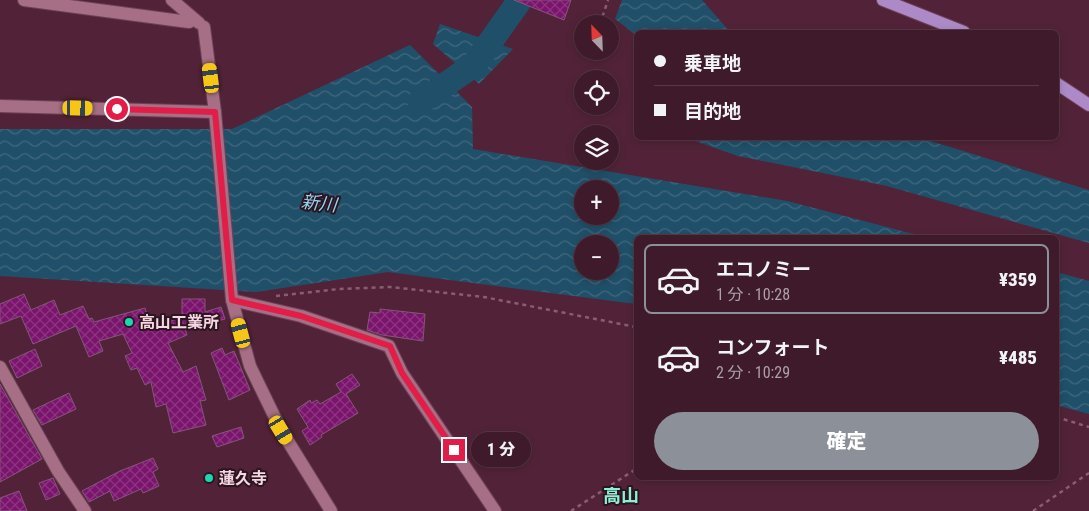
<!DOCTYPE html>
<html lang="ja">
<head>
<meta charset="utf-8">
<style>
	body { margin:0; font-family:"Roboto Condensed","Noto Sans JP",sans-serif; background:#452332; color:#f1f3f6; height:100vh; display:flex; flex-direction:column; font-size:19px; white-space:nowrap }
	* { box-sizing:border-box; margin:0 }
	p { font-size:16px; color:#ada1a8 }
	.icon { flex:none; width:28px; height:28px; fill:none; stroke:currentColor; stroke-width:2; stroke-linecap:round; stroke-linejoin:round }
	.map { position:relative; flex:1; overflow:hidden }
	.side { position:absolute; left:634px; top:235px; width:425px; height:245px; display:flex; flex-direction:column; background:#3e1a2a; border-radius:8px; box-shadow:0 2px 8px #0003,0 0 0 1px #573847 }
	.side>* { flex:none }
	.guide { position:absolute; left:634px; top:30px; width:425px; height:110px; border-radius:8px; box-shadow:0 2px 8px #0003,0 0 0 1px #573847; display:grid; align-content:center; height:110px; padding:0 20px; background:#3e1a2a }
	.needle { width:32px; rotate:337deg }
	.tools { position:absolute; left:574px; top:15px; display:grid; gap:10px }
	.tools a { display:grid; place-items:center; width:45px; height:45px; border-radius:50%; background:#3e1a2a; box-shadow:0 2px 8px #0003,0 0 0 1px #573847; font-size:25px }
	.end { position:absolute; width:22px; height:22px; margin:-11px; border:6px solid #e11d48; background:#fff; box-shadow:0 0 0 2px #fff }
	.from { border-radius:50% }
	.bubble { position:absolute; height:35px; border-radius:18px; background:#3e1a2a; box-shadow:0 2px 8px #0003,0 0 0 1px #573847; font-size:16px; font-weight:800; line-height:35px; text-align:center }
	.car { position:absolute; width:15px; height:30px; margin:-15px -8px; border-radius:6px; box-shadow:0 0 4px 1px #0007; background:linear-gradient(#f5c518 24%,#345 0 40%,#f5c518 0 76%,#345 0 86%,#f5c518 0) }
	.guide b { display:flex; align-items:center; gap:18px; height:48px; font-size:19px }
	.guide b+b { border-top:1px solid #573847 }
	.guide i { width:12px; height:12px; background:#f1f3f6 }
	ul { padding:9px 0 0; list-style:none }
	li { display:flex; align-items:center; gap:15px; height:70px; margin:0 10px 8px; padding:0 10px; border:2px solid transparent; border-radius:8px }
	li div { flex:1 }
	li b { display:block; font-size:19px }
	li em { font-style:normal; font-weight:800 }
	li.selected { border-color:#8c9099 }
	li>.icon { width:45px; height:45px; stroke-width:1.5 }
	.button { display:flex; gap:10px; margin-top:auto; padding:10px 20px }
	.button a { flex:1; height:58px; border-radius:30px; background:#8c9099; color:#fff; font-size:20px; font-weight:800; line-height:58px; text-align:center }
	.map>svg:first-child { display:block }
</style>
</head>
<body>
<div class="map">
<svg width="1089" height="511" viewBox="0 0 1089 511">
	<defs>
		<pattern id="water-waves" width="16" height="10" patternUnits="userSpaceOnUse" patternTransform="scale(1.25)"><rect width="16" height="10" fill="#205069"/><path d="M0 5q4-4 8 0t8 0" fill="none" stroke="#41687e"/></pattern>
		<pattern id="building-cross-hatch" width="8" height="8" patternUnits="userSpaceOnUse" patternTransform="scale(1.25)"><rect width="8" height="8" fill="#7a146c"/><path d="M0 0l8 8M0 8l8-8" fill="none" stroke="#8e3581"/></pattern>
	</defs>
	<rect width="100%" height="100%" fill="#522338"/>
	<g fill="url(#water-waves)" fill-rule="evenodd">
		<path d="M622,0H702L730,32H636V35L615,19Z"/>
		<path d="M440,24L513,49L479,84L433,44Z"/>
		<path d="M410,45L472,107L473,149L787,201L925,237L636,238V304L388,272L256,292L0,276V129H232ZM582,189H610V216H582ZM582,244H610V271H582Z"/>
		<path d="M693,138H921L1089,190V243L887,186L738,156L695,141Z"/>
		<path d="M1056,272L1089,281V414L1056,405Z"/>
	</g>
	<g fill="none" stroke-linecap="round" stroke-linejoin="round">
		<path stroke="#205069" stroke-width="25" d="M420,102L474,65L520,0"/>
	</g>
	<g fill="url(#building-cross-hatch)" stroke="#825779">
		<path d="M514,0H571L564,20Z"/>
		<path d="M24,294L31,310L54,300L60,315L83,306L89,319L92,318L94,322L145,308L151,329L181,317L182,319V299H205V312L221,307L225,319L200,326L198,321L184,326L187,335L168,343L183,372L196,366L206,400L200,401L206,425L173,433L166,404L156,407L151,382L145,385L137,368L131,370L125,356L132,353L123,334L99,341L103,351L89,357L76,326L33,344L21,316L0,324V304Z"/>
		<path d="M380,309L425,314L423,341L382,335L367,330L370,312L380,313Z"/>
		<path d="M222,348L225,355L234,351L250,390L229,400L211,353Z"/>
		<path d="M35,349L42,366L17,378L9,361Z"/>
		<path d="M352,374L360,385L346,394L358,413L321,435L322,437L310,445L302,431L308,427L297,409L310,400L311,403L317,400L320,404L341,392L336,384Z"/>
		<path d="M0,384L42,459L0,482Z"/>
		<path d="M69,393L76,409L42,425L33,410Z"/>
		<path d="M241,427L244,438L217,447L212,436Z"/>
		<path d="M153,458L158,469L153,472L159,486L143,493L141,489L114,501L110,491L89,502L82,491L120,471Z"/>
		<path d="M53,478L60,494L46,500L39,483Z"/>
		<path d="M19,491L27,511H0V498Z"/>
	</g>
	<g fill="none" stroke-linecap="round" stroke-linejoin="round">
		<g stroke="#6c4256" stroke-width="14">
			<g id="minor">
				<path d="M24,0L181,21L189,22L194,19"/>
				<path d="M172,0L199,23"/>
				<path d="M0,106L215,112"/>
				<path d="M232,300L301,316L389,346L402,373L495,511"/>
				<path d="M0,367L58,471L85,511"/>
			</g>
		</g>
		<g stroke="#6c4256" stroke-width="14">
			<path id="tertiary" d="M204,27L215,112L232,300L250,366L281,430L331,511"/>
		</g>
		<g stroke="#6c4256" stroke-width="14">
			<g id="primary">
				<path d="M883,0L964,32"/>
				<path d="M1056,83L1089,105"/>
			</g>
		</g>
		<g stroke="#885e70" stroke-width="2.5" stroke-dasharray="4 4" stroke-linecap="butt">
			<path d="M600,24L608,0"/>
			<path d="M276,296L339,289L390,287L484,297L636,327"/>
			<path d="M1056,417L1089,427"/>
			<path d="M571,511L636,469"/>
			<path d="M1033,511L1089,473"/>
		</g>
		<use href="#minor" stroke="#a66f85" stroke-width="12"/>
		<use href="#tertiary" stroke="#a66f85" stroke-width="12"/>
		<use href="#primary" stroke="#ad8ac7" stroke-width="12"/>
	</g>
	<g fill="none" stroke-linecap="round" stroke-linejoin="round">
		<path stroke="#e11d48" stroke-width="6" d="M117,109L215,112L232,300L301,316L390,346L402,373L454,450"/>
	</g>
	<g fill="#1dd5b1" stroke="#2b151e" stroke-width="2">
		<circle cx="129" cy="322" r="5"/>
		<circle cx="209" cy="478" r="5"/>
	</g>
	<g text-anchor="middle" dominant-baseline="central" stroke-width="4" stroke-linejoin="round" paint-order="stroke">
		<g font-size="16" font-weight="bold" fill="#f6d6e2" stroke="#2b151e" text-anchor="start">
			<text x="139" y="322">高山工業所</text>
			<text x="219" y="478">蓮久寺</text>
		</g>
		<g font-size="18" font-style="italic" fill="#97d2f5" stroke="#2b151e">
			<text transform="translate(319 203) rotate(6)">新川</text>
		</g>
		<g font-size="18" font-weight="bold" fill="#8eefd4" stroke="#2b151e">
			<text x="621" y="495">高山</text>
		</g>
	</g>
</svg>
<div class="tools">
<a><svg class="needle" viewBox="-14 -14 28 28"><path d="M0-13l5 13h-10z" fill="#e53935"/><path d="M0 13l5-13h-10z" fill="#ada1a8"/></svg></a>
<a><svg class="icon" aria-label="locate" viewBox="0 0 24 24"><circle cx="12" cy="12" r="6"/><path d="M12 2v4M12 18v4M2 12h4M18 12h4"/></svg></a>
<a><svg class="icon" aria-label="layers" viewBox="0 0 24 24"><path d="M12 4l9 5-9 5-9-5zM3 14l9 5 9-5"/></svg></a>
<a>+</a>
<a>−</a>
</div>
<i class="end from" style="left:117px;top:109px"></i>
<i class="end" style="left:454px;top:450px"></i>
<div class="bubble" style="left:471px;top:432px;width:60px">1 分</div>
<i class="car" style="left:211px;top:78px;rotate:353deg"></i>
<i class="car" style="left:78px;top:108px;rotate:91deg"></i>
<i class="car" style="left:241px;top:333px;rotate:345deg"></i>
<i class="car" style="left:281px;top:430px;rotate:149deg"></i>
<div class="guide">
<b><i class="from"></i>乗車地</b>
<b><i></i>目的地</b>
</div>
<section class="side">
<ul>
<li class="selected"><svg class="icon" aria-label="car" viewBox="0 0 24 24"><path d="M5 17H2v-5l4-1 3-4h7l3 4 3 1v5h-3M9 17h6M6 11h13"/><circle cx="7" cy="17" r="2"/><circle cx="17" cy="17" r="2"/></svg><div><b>エコノミー</b><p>1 分 · 10:28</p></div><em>¥359</em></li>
<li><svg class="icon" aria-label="car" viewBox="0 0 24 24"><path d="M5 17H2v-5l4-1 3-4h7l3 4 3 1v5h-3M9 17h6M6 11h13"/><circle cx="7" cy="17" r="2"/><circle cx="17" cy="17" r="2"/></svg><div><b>コンフォート</b><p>2 分 · 10:29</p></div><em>¥485</em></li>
</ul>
<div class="button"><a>確定</a></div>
</section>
</div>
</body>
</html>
